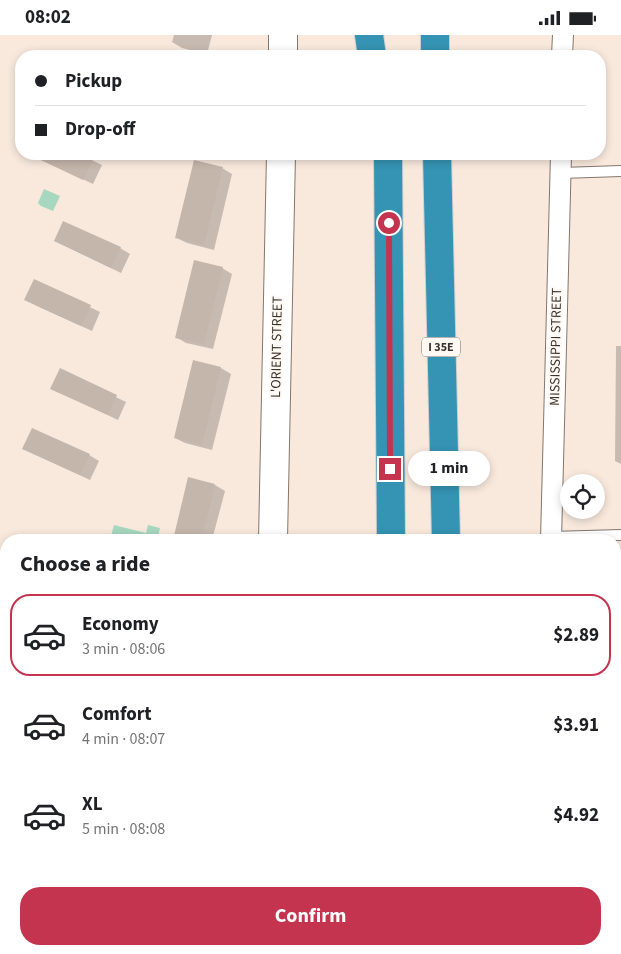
<!DOCTYPE html>
<html lang="en">
<head>
<meta charset="utf-8">
<style>
	body { margin:0; font-family:"Source Sans 3",sans-serif; background:#f2f2f2; color:#202124; height:100vh; display:flex; flex-direction:column; font-size:19px; white-space:nowrap }
	* { box-sizing:border-box; margin:0 }
	p { font-size:16px; color:#757577 }
	.icon { flex:none; width:28px; height:28px; fill:none; stroke:currentColor; stroke-width:2; stroke-linecap:round; stroke-linejoin:round }
	.map { position:relative; flex:1; overflow:hidden }
	.panel { position:absolute; left:0px; top:499px; width:621px; height:421px; display:flex; flex-direction:column; background:#fff; border-radius:20px 20px 0 0; box-shadow:0 2px 8px #0003 }
	.panel>* { flex:none }
	.hud { position:absolute; left:15px; top:15px; width:591px; height:110px; border-radius:20px; box-shadow:0 2px 8px #0003; display:grid; align-content:center; height:110px; padding:0 20px; background:#fff }
	.fabs { position:absolute; left:560px; top:439px; display:grid; gap:10px }
	.fabs a { display:grid; place-items:center; width:45px; height:45px; border-radius:50%; background:#fff; box-shadow:0 2px 8px #0003; font-size:25px }
	.end { position:absolute; width:22px; height:22px; margin:-11px; border:6px solid #c4344e; background:#fff; box-shadow:0 0 0 2px #fff }
	.from { border-radius:50% }
	.bubble { position:absolute; height:35px; border-radius:18px; background:#fff; box-shadow:0 2px 8px #0003; font-size:16px; font-weight:700; line-height:35px; text-align:center }
	.hud b { display:flex; align-items:center; gap:18px; height:48px; font-size:19px }
	.hud b+b { border-top:1px solid #e0e0e0 }
	.hud i { width:12px; height:12px; background:#202124 }
	ul { padding:0; list-style:none }
	li { display:flex; align-items:center; gap:15px; height:82px; margin:0 10px 8px; padding:0 10px; border:2px solid transparent; border-radius:20px }
	li div { flex:1 }
	li b { display:block; font-size:19px }
	li em { font-style:normal; font-weight:700 }
	li.on { border-color:#c4344e }
	li>.icon { width:45px; height:45px; stroke-width:1.5 }
	h2 { padding:0 20px; font-size:22px; line-height:60px }
	.action { display:flex; gap:10px; margin-top:auto; padding:10px 20px }
	.action a { flex:1; height:58px; border-radius:20px; background:#c4344e; color:#fff; font-size:20px; font-weight:700; line-height:58px; text-align:center }
	.status { display:flex; justify-content:space-between; align-items:center; height:35px; padding:0 25px; background:#fff; direction:ltr }
	.status svg { height:14px; fill:currentColor }
	.map>svg:first-child { display:block }
</style>
</head>
<body>
<div class="status"><b>08:02</b><svg viewBox="0 0 49 12"><path d="M0 12V9h3v3zM5 12V6h3v6zM10 12V3h3v9zM15 12V0h3v12zM26 1h20v11H26zM47 4h2v5h-2z"/></svg></div>
<div class="map">
<svg width="621" height="919" viewBox="0 0 621 919">
	<rect width="100%" height="100%" fill="#f9e9dd"/>
	<path fill="#f4decd" d="M0,677H6V914H390V919H0Z"/>
	<g fill="#a7d7bf">
		<path d="M44,154L60,161L53,176L41,171L38,168Z"/>
		<path d="M114,490L146,498L148,490L160,493L157,505H110Z"/>
	</g>
	<g fill="#0003">
		<path d="M174,0H212L207,19L182,13L172,7Z"/>
		<path d="M29,119H79L102,130L93,149Z"/>
		<path d="M222,133L232,139L214,215L187,208L177,203Z"/>
		<path d="M55,206L120,213L130,219L121,238Z"/>
		<path d="M222,233L232,239L213,314L186,308L176,302Z"/>
		<path d="M34,245L100,277L92,296L35,270Z"/>
		<path d="M616,311H621V429L615,426Z"/>
		<path d="M194,327L221,333L231,339L212,415L185,408L175,403Z"/>
		<path d="M60,335L126,367L118,385L52,354Z"/>
		<path d="M34,419L89,420L99,426L90,445Z"/>
		<path d="M215,450L225,456L212,505H174Z"/>
		<path d="M615,603L616,606H621V625H615Z"/>
		<path d="M0,746H6V914H184V919H0Z"/>
	</g>
	<g fill="#c5b6ab">
		<path d="M28,119H82L93,124L83,145Z"/>
		<path d="M194,125L223,132L204,210L175,203Z"/>
		<path d="M63,186L121,212L111,233L54,206Z"/>
		<path d="M194,225L223,232L204,309L175,303Z"/>
		<path d="M34,244L91,270L81,291L24,265Z"/>
		<path d="M193,325L221,332L202,410L174,403Z"/>
		<path d="M60,333L117,360L108,380L50,354Z"/>
		<path d="M32,393L90,419L80,440L22,414Z"/>
		<path d="M188,442L215,449L209,476L201,505H173Z"/>
	</g>
	<g fill="none" stroke-linecap="round" stroke-linejoin="round">
		<g stroke="#84766c" stroke-width="12">
			<g id="lane">
				<path d="M561,138L621,136"/>
				<path d="M551,502L621,500"/>
			</g>
		</g>
		<g stroke="#84766c" stroke-width="22">
			<g id="street">
				<path d="M562,21L563,0"/>
				<path d="M551,505L561,119"/>
			</g>
		</g>
		<g stroke="#84766c" stroke-width="30">
			<g id="secondary">
				<path d="M283,21V0"/>
				<path d="M273,505L281,119"/>
				<path d="M0,650H6"/>
				<path d="M615,668H621"/>
			</g>
		</g>
		<g stroke="#d0cecd" stroke-width="30">
			<g id="highway">
				<path d="M369,0L372,21"/>
				<path d="M435,0V21"/>
				<path d="M388,119L391,505"/>
				<path d="M437,119L446,505"/>
				<path d="M398,914V919"/>
				<path d="M450,914V919"/>
			</g>
		</g>
		<use href="#lane" stroke="#fff" stroke-width="10"/>
		<use href="#street" stroke="#fff" stroke-width="20"/>
		<use href="#secondary" stroke="#fff" stroke-width="28"/>
		<use href="#highway" stroke="#3594b3" stroke-width="28"/>
	</g>
	<g fill="none" stroke-linecap="round" stroke-linejoin="round">
		<path stroke="#c4344e" stroke-width="6" d="M389,188L390,434"/>
	</g>
	<g text-anchor="middle" dominant-baseline="central" stroke-width="4" stroke-linejoin="round" paint-order="stroke">
		<rect fill="#fff8f3" stroke="#756f6a" stroke-width="1" x="422" y="302.5" width="38" height="19" rx="4"/>
		<g font-size="12" font-weight="bold" fill="#3a342f">
			<text x="441" y="312">I 35E</text>
		</g>
		<g font-size="14" fill="#3a342f" stroke="#fff8f3">
			<text transform="translate(277 312) rotate(-89)">L'ORIENT STREET</text>
			<text transform="translate(556 312) rotate(-89)">MISSISSIPPI STREET</text>
		</g>
	</g>
</svg>
<div class="fabs">
<a><svg class="icon" aria-label="locate" viewBox="0 0 24 24"><circle cx="12" cy="12" r="6"/><path d="M12 2v4M12 18v4M2 12h4M18 12h4"/></svg></a>
</div>
<i class="end from" style="left:389px;top:188px"></i>
<i class="end" style="left:390px;top:434px"></i>
<div class="bubble" style="left:408px;top:416px;width:82px">1 min</div>
<div class="hud">
<b><i class="from"></i>Pickup</b>
<b><i></i>Drop-off</b>
</div>
<section class="panel">
<h2>Choose a ride</h2>
<ul>
<li class="on"><svg class="icon" aria-label="car" viewBox="0 0 24 24"><path d="M5 17H2v-5l4-1 3-4h7l3 4 3 1v5h-3M9 17h6M6 11h13"/><circle cx="7" cy="17" r="2"/><circle cx="17" cy="17" r="2"/></svg><div><b>Economy</b><p>3 min · 08:06</p></div><em>$2.89</em></li>
<li><svg class="icon" aria-label="car" viewBox="0 0 24 24"><path d="M5 17H2v-5l4-1 3-4h7l3 4 3 1v5h-3M9 17h6M6 11h13"/><circle cx="7" cy="17" r="2"/><circle cx="17" cy="17" r="2"/></svg><div><b>Comfort</b><p>4 min · 08:07</p></div><em>$3.91</em></li>
<li><svg class="icon" aria-label="car" viewBox="0 0 24 24"><path d="M5 17H2v-5l4-1 3-4h7l3 4 3 1v5h-3M9 17h6M6 11h13"/><circle cx="7" cy="17" r="2"/><circle cx="17" cy="17" r="2"/></svg><div><b>XL</b><p>5 min · 08:08</p></div><em>$4.92</em></li>
</ul>
<div class="action"><a>Confirm</a></div>
</section>
</div>
</body>
</html>
